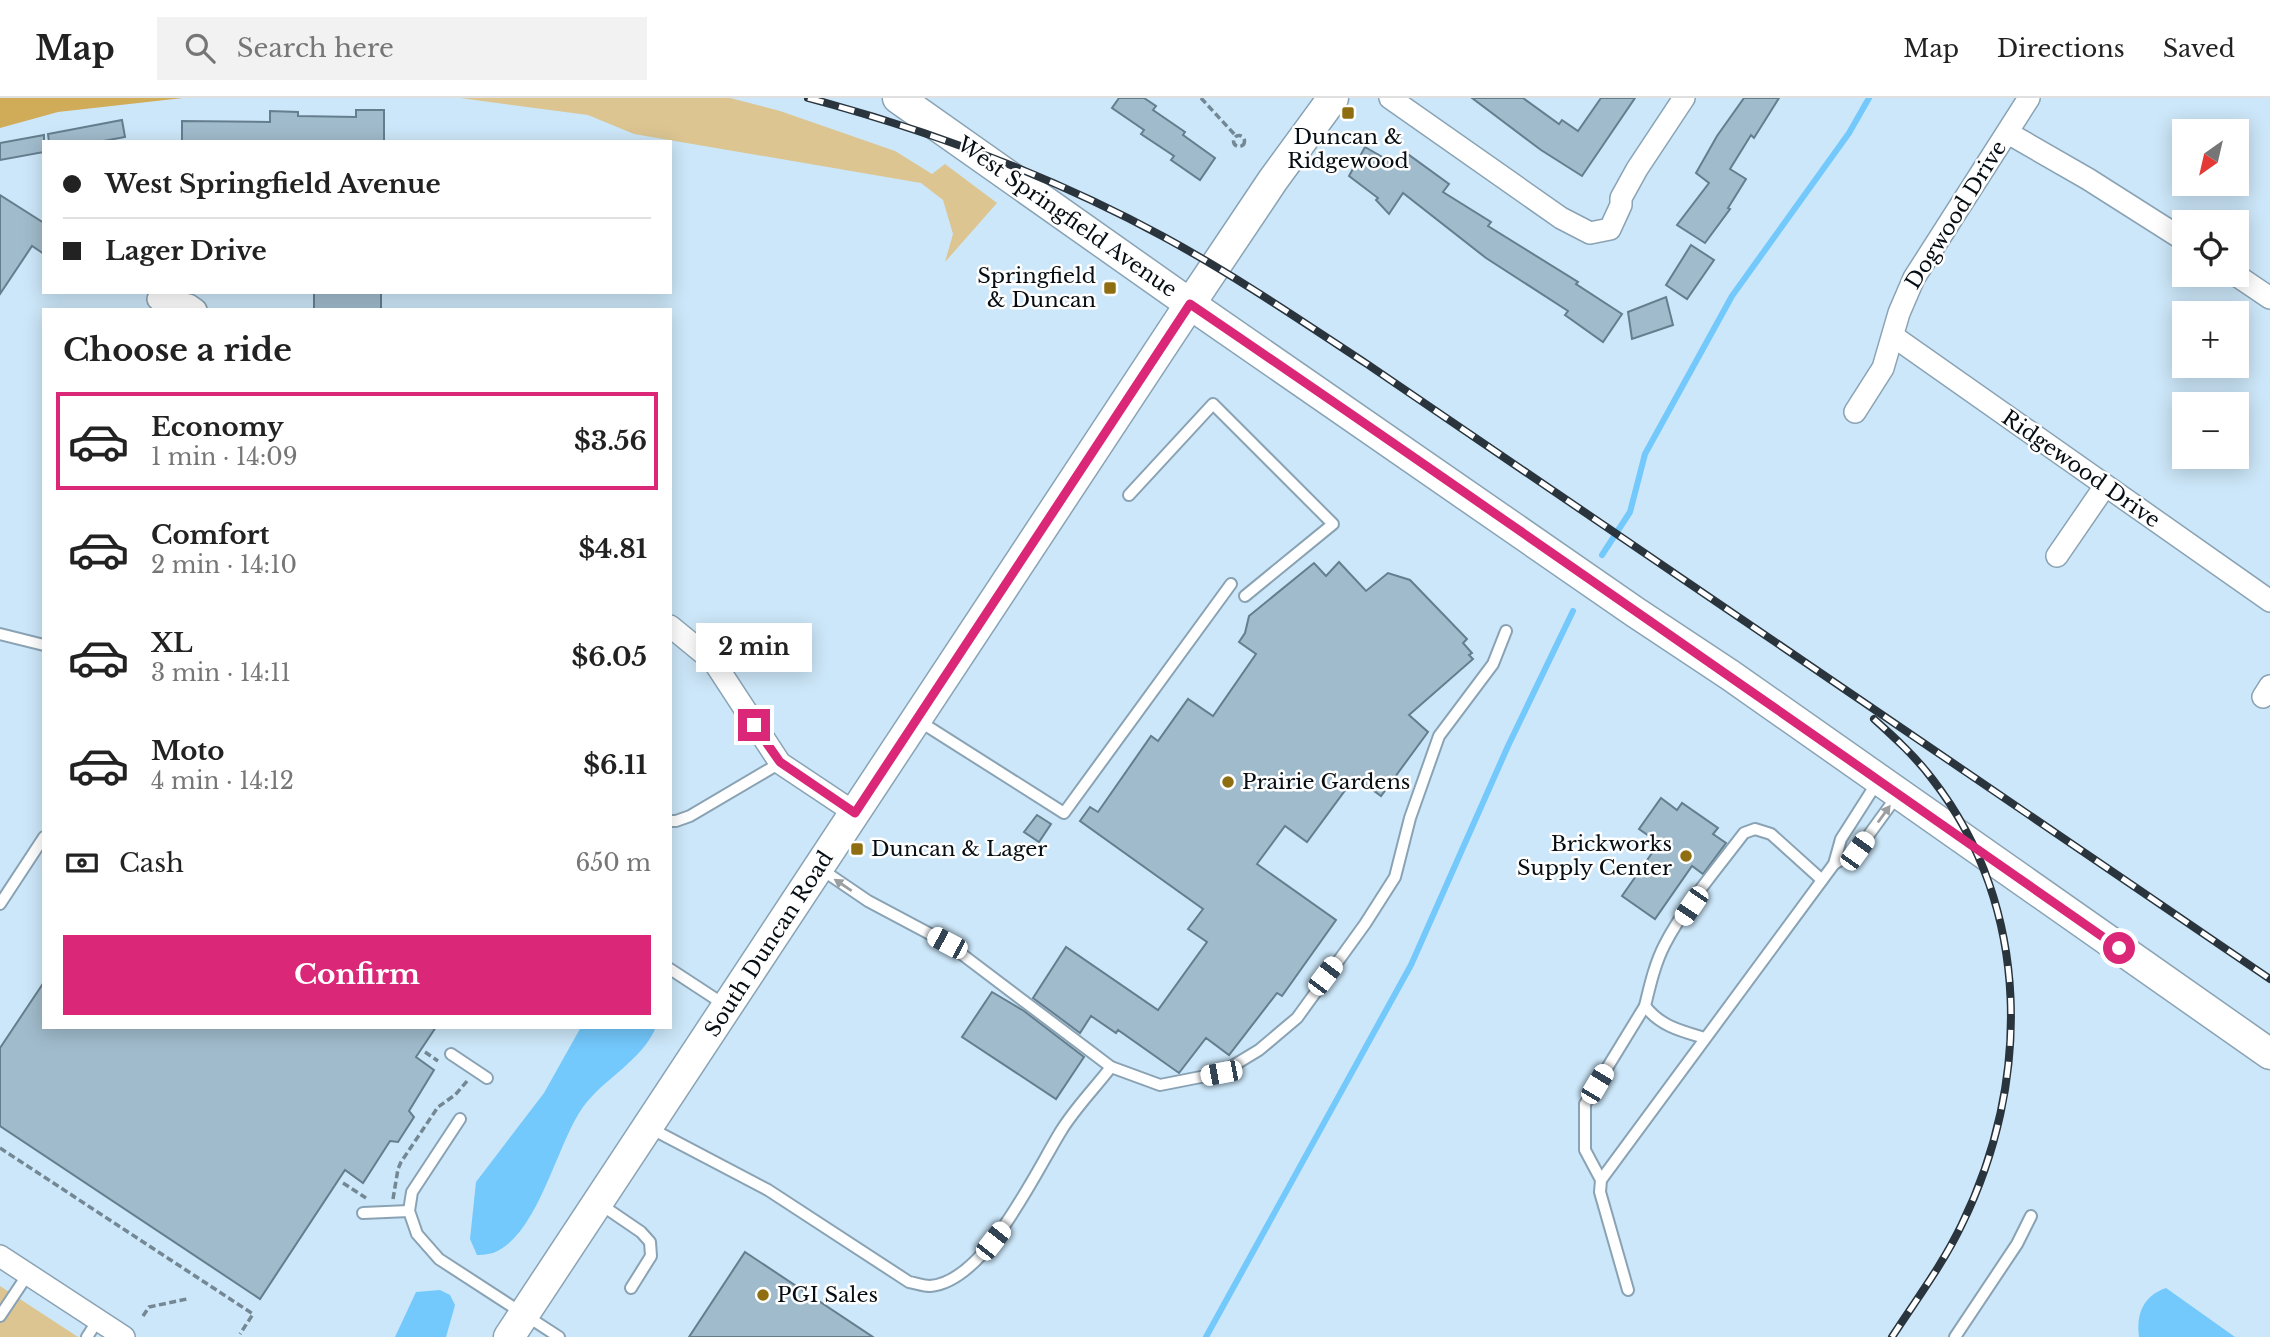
<!DOCTYPE html>
<html lang="en">
<head>
<meta charset="utf-8">
<style>
	body { margin:0; font-family:"Libre Baskerville",serif; background:#f2f2f2; color:#222; height:100vh; display:flex; flex-direction:column; font-size:26px; white-space:nowrap }
	* { box-sizing:border-box; margin:0 }
	p { font-size:23px; color:#767676 }
	.icon { flex:none; width:38px; height:38px; fill:none; stroke:currentColor; stroke-width:2; stroke-linecap:round; stroke-linejoin:round }
	.map { position:relative; flex:1; overflow:hidden }
	.drawer { position:absolute; left:42px; top:210px; width:630px; height:721px; display:flex; flex-direction:column; background:#fff; border-radius:0px; box-shadow:0 4px 18px #0003 }
	.drawer>* { flex:none }
	.hud { position:absolute; left:42px; top:42px; width:630px; height:154px; border-radius:0px; box-shadow:0 4px 18px #0003; display:grid; align-content:center; height:154px; padding:0 21px; background:#fff }
	.needle { width:46px; rotate:214deg }
	.tools { position:absolute; left:2172px; top:21px; display:grid; gap:14px }
	.tools a { display:grid; place-items:center; width:77px; height:77px; border-radius:0px; background:#fff; box-shadow:0 4px 18px #0003; font-size:35px }
	.end { position:absolute; width:32px; height:32px; margin:-16px; border:9px solid #db2777; background:#fff; box-shadow:0 0 0 4px #fff }
	.from { border-radius:50% }
	.bubble { position:absolute; height:49px; border-radius:0px; background:#fff; box-shadow:0 4px 18px #0003; font-size:23px; font-weight:700; line-height:49px; text-align:center }
	.car { position:absolute; width:21px; height:42px; margin:-21px -10px; border-radius:9px; box-shadow:0 0 5px 2px #0007; background:linear-gradient(#fff 24%,#345 0 40%,#fff 0 76%,#345 0 86%,#fff 0) }
	.hud b { display:flex; align-items:center; gap:24px; height:66px; font-size:26px }
	.hud b+b { border-top:2px solid #e0e0e0 }
	.hud i { width:18px; height:18px; background:#222 }
	ul { padding:0; list-style:none }
	li { display:flex; align-items:center; gap:21px; height:98px; margin:0 14px 10px; padding:0 7px; border:4px solid transparent; border-radius:0px }
	li div { flex:1 }
	li b { display:block; font-size:26px }
	li em { font-style:normal; font-weight:700 }
	li.current { border-color:#db2777 }
	li>.icon { width:63px; height:63px; stroke-width:1.5 }
	h2 { padding:0 21px; font-size:32px; line-height:84px }
	.pay { display:flex; align-items:center; gap:18px; height:77px; padding:0 21px; font-size:26px }
	.pay p { margin-inline-start:auto }
	.cta { display:flex; gap:14px; margin-top:auto; padding:14px 21px }
	.cta a { flex:1; height:80px; border-radius:0px; background:#db2777; color:#fff; font-size:28px; font-weight:700; line-height:80px; text-align:center }
	header { display:flex; align-items:center; gap:42px; box-sizing:border-box; height:98px; padding:0 35px; background:#fff; border-bottom:2px solid #e0e0e0 }
	header strong { font-size:33px }
	nav { display:flex; gap:38px; margin-inline-start:auto; font-size:24px }
	.search { width:490px; height:63px; background:#f2f2f2; display:flex; align-items:center; gap:18px; box-sizing:border-box; padding:0 24px; border-radius:0px; color:#767676; font-size:26px }
	.map>svg:first-child { display:block }
</style>
</head>
<body>
<header>
<strong>Map</strong>
<div class="search"><svg class="icon" aria-label="search" viewBox="0 0 24 24"><circle cx="10" cy="10" r="6"/><path d="M15 15l6 6"/></svg>Search here</div>
<nav><a>Map</a><a>Directions</a><a>Saved</a></nav>
</header>
<div class="map">
<svg width="2270" height="1239" viewBox="0 0 2270 1239">
	<rect width="100%" height="100%" fill="#cce7f9"/>
	<g fill="#dcc591">
		<path d="M460,0H730L780,13L895,53L932,76L945,66L997,105L945,164L953,136L943,102L921,85L634,36L588,17Z"/>
		<path d="M0,1188L78,1239H0Z"/>
	</g>
	<path fill="#d0ac59" d="M0,0H183L58,14L0,30Z"/>
	<g fill="#73c8fc">
		<path d="M581,929H656C642,963 604,980 583,1009C556,1047 538,1138 493,1155C489,1156 482,1157 477,1157L470,1141L476,1084L544,995Z"/>
		<path d="M2166,1190L2235,1239H2139C2136,1216 2143,1198 2166,1190Z"/>
		<path d="M440,1192L450,1197L455,1207L446,1239H395L416,1194Z"/>
	</g>
	<g fill="none" stroke-linecap="round" stroke-linejoin="round">
		<g stroke="#73c8fc" stroke-width="6">
			<path d="M1602,457L1630,414L1645,356L1732,198L1849,35L1869,0"/>
			<path d="M1206,1239L1411,867L1508,648L1573,513"/>
		</g>
	</g>
	<g fill="#a0bbcc" stroke="#657e8e" stroke-width="2">
		<path d="M1119,0H1144L1156,8L1153,12L1185,34L1183,37L1215,60L1200,82L1171,62L1174,58L1141,36L1144,32L1112,10Z"/>
		<path d="M1472,0H1523L1559,26L1562,22L1578,33L1601,0H1635L1582,78L1541,52Z"/>
		<path d="M1744,0H1779L1754,40L1751,37L1730,71L1746,81L1728,110L1730,111L1705,145L1677,127L1709,85L1696,75L1717,38Z"/>
		<path d="M356,12H384V44H182V23L270,24V13L298,14V18L356,19Z"/>
		<path d="M122,22L125,39L98,44H49L48,36Z"/>
		<path d="M44,37V54L0,62V45Z"/>
		<path d="M1365,49L1400,69L1409,57L1449,86L1443,94L1491,124L1488,128L1578,184L1576,186L1622,216L1603,244L1565,217L1568,213L1486,160L1403,95L1389,116L1376,102L1378,100L1349,78Z"/>
		<path d="M0,97L44,125V156L32,148L0,196Z"/>
		<path d="M1691,147L1714,162L1687,201L1666,187Z"/>
		<rect x="314" y="194" width="67" height="18"/>
		<path d="M1666,199L1673,227L1632,241L1628,214Z"/>
		<path d="M1339,464L1366,493L1388,475L1410,482L1467,541L1463,545L1472,555L1469,557L1473,561L1409,617L1428,634L1381,698L1355,679L1307,744L1285,728L1257,766L1336,822L1282,898L1277,895L1229,957L1206,940L1179,975L1118,932L1116,935L1091,918L1080,935L1033,900L1066,849L1158,912L1207,844L1188,831L1203,811L1080,723L1090,709L1098,714L1151,638L1158,643L1188,601L1213,618L1256,556L1239,544L1245,535L1249,518L1314,465L1326,478Z"/>
		<path d="M1661,700L1677,712L1682,705L1718,730L1713,736L1726,745L1703,776L1692,768L1655,821L1622,798L1659,745L1639,731Z"/>
		<path d="M1037,717L1051,726L1039,744L1024,734Z"/>
		<path d="M44,884V929H436L416,959L434,972L409,1013L414,1019L398,1044L390,1043L363,1085L345,1072L260,1201L0,1028V950Z"/>
		<path d="M992,894L1024,913L1084,959L1056,1001L962,939Z"/>
		<path d="M745,1154L873,1239H689Z"/>
	</g>
	<g fill="none" stroke-linecap="round" stroke-linejoin="round">
		<g stroke="#8aa3b4" stroke-width="14">
			<g id="lane">
				<path d="M1129,397L1213,306L1333,426L1245,498"/>
				<path d="M0,536L44,547"/>
				<path d="M919,623L1064,715L1231,486"/>
				<path d="M670,723H676L690,718L780,665"/>
				<path d="M1834,766L1857,753L1897,698"/>
				<path d="M821,771L868,803L947,845L1111,969L1160,987L1221,975L1259,952L1297,920L1365,826L1395,779L1410,720L1439,638L1493,566L1506,533"/>
				<path d="M0,806L44,739"/>
				<path d="M670,871L725,907"/>
				<path d="M1705,940C1681,933 1660,928 1645,908C1650,887 1655,865 1665,846C1684,809 1719,768 1744,735L1755,731L1771,736L1822,782"/>
				<path d="M451,956L487,980"/>
				<path d="M460,1021L412,1094L409,1113L417,1136L439,1161L559,1239"/>
				<path d="M650,1030L768,1092L909,1184C915,1185 924,1188 930,1188C985,1184 1035,1075 1061,1033C1075,1010 1095,990 1111,969"/>
				<path d="M1601,1082L1585,1052V1006L1645,908"/>
				<path d="M600,1106L641,1134L650,1144L651,1158L631,1190"/>
				<path d="M363,1115L409,1113"/>
				<path d="M1628,1192L1600,1094L1601,1082L1834,766L1841,741L1878,683"/>
				<path d="M0,1218L28,1176"/>
				<path d="M87,1239L98,1222"/>
				<path d="M1955,1239L2017,1146L2031,1118"/>
			</g>
		</g>
		<g stroke="#8aa3b4" stroke-width="24">
			<g id="street">
				<path d="M1390,0L1561,120L1590,135L1610,131L1621,107V100L1637,71L1684,0"/>
				<path d="M2008,35L2088,81L2184,142"/>
				<path d="M2236,177L2270,200"/>
				<path d="M158,201L189,207L196,212"/>
				<path d="M1893,238L2270,503"/>
				<path d="M1855,314L1883,270L1899,215L1914,180L2029,0"/>
				<path d="M2057,458L2105,388"/>
				<path d="M670,528L714,564L780,665L855,715"/>
				<path d="M2263,599L2270,588"/>
				<path d="M0,1158L124,1239"/>
			</g>
		</g>
		<g stroke="#8aa3b4" stroke-width="33">
			<g id="secondary">
				<path d="M898,0L1190,206L1635,514L1730,577L2270,956"/>
				<path d="M509,1239L1190,206L1273,82L1333,0"/>
			</g>
		</g>
		<g stroke="#748794" stroke-width="3.5" stroke-dasharray="7 3.5" stroke-linecap="butt">
			<path d="M1201,0L1236,38"/>
			<circle cx="1239" cy="43" r="5.5"/>
			<path d="M425,954L438,963"/>
			<path d="M0,1050L253,1216L240,1236"/>
			<path d="M343,1085L366,1100"/>
			<path d="M393,1101L398,1071L401,1064L438,1009L455,997L468,982"/>
			<path d="M143,1218L149,1209L187,1201"/>
		</g>
		<use href="#lane" stroke="#fff" stroke-width="10"/>
		<use href="#street" stroke="#fff" stroke-width="21"/>
		<use href="#secondary" stroke="#fff" stroke-width="30"/>
		<g stroke="#29343d" stroke-width="8">
			<g id="rail">
				<path d="M808,0C931,33 1052,78 1164,139C1234,177 1300,222 1367,266L2270,881"/>
				<path d="M1874,621C1895,640 1916,659 1933,682C2032,810 2031,985 1962,1126C1943,1166 1916,1202 1892,1239"/>
			</g>
		</g>
		<use href="#rail" stroke="#fff" stroke-width="5" stroke-dasharray="16" stroke-linecap="butt"/>
	</g>
	<defs><path id="oneway-solid" d="M-6-.8H1V-3.2L6.5 0L1 3.2V.8H-6Z" transform="scale(1.75)"/></defs>
	<g fill="#9b9fa1">
		<use href="#oneway-solid" transform="translate(1884 716) rotate(-54)"/>
		<use href="#oneway-solid" transform="translate(843 787) rotate(-146)"/>
	</g>
	<g fill="none" stroke-linecap="round" stroke-linejoin="round">
		<path stroke="#db2777" stroke-width="9" d="M754,627L780,664L855,715L1190,206C1502,418 1810,635 2119,850"/>
	</g>
	<g fill="#8f6e12" stroke="#fff" stroke-width="2.5">
		<rect x="1341" y="8" width="14" height="14" rx="3.5"/>
		<rect x="1103" y="183" width="14" height="14" rx="3.5"/>
		<circle cx="1228" cy="684" r="7"/>
		<rect x="850" y="744" width="14" height="14" rx="3.5"/>
		<circle cx="1686" cy="758" r="7"/>
		<circle cx="763" cy="1197" r="7"/>
	</g>
	<g text-anchor="middle" dominant-baseline="central" stroke-width="5" stroke-linejoin="round" paint-order="stroke">
		<g font-size="21" fill="#060e14" stroke="#fff" text-anchor="start">
			<text x="1348" y="39" text-anchor="middle">Duncan &amp;<tspan x="1348" dy="24">Ridgewood</tspan></text>
			<text x="1096" y="178" text-anchor="end">Springfield<tspan x="1096" dy="24">&amp; Duncan</tspan></text>
			<text x="1242" y="684">Prairie Gardens</text>
			<text x="1672" y="746" text-anchor="end">Brickworks<tspan x="1672" dy="24">Supply Center</tspan></text>
			<text x="871" y="751">Duncan &amp; Lager</text>
			<text x="777" y="1197">PGI Sales</text>
		</g>
		<g font-size="21" fill="#060e14" stroke="#fff">
			<text transform="translate(1956 117) rotate(-58)">Dogwood Drive</text>
			<text transform="translate(1067 119) rotate(35)">West Springfield Avenue</text>
			<text transform="translate(2081 371) rotate(35)">Ridgewood Drive</text>
			<text transform="translate(769 846) rotate(-57)">South Duncan Road</text>
		</g>
	</g>
</svg>
<div class="tools">
<a><svg class="needle" viewBox="-14 -14 28 28"><path d="M0-13l5 13h-10z" fill="#e53935"/><path d="M0 13l5-13h-10z" fill="#767676"/></svg></a>
<a><svg class="icon" aria-label="locate" viewBox="0 0 24 24"><circle cx="12" cy="12" r="6"/><path d="M12 2v4M12 18v4M2 12h4M18 12h4"/></svg></a>
<a>+</a>
<a>−</a>
</div>
<i class="end from" style="left:2119px;top:850px"></i>
<i class="end" style="left:754px;top:627px"></i>
<div class="bubble" style="left:696px;top:525px;width:116px">2 min</div>
<i class="car" style="left:1857px;top:753px;rotate:36deg"></i>
<i class="car" style="left:1691px;top:808px;rotate:214deg"></i>
<i class="car" style="left:947px;top:845px;rotate:298deg"></i>
<i class="car" style="left:1325px;top:878px;rotate:37deg"></i>
<i class="car" style="left:1221px;top:975px;rotate:259deg"></i>
<i class="car" style="left:1597px;top:986px;rotate:31deg"></i>
<i class="car" style="left:993px;top:1143px;rotate:38deg"></i>
<div class="hud">
<b><i class="from"></i>West Springfield Avenue</b>
<b><i></i>Lager Drive</b>
</div>
<section class="drawer">
<h2>Choose a ride</h2>
<ul>
<li class="current"><svg class="icon" aria-label="car" viewBox="0 0 24 24"><path d="M5 17H2v-5l4-1 3-4h7l3 4 3 1v5h-3M9 17h6M6 11h13"/><circle cx="7" cy="17" r="2"/><circle cx="17" cy="17" r="2"/></svg><div><b>Economy</b><p>1 min · 14:09</p></div><em>$3.56</em></li>
<li><svg class="icon" aria-label="car" viewBox="0 0 24 24"><path d="M5 17H2v-5l4-1 3-4h7l3 4 3 1v5h-3M9 17h6M6 11h13"/><circle cx="7" cy="17" r="2"/><circle cx="17" cy="17" r="2"/></svg><div><b>Comfort</b><p>2 min · 14:10</p></div><em>$4.81</em></li>
<li><svg class="icon" aria-label="car" viewBox="0 0 24 24"><path d="M5 17H2v-5l4-1 3-4h7l3 4 3 1v5h-3M9 17h6M6 11h13"/><circle cx="7" cy="17" r="2"/><circle cx="17" cy="17" r="2"/></svg><div><b>XL</b><p>3 min · 14:11</p></div><em>$6.05</em></li>
<li><svg class="icon" aria-label="car" viewBox="0 0 24 24"><path d="M5 17H2v-5l4-1 3-4h7l3 4 3 1v5h-3M9 17h6M6 11h13"/><circle cx="7" cy="17" r="2"/><circle cx="17" cy="17" r="2"/></svg><div><b>Moto</b><p>4 min · 14:12</p></div><em>$6.11</em></li>
</ul>
<div class="pay"><svg class="icon" aria-label="cash" viewBox="0 0 24 24"><path d="M3 7h18v10H3z"/><circle cx="12" cy="12" r="2"/></svg>Cash<p>650 m</p></div>
<div class="cta"><a>Confirm</a></div>
</section>
</div>
</body>
</html>
